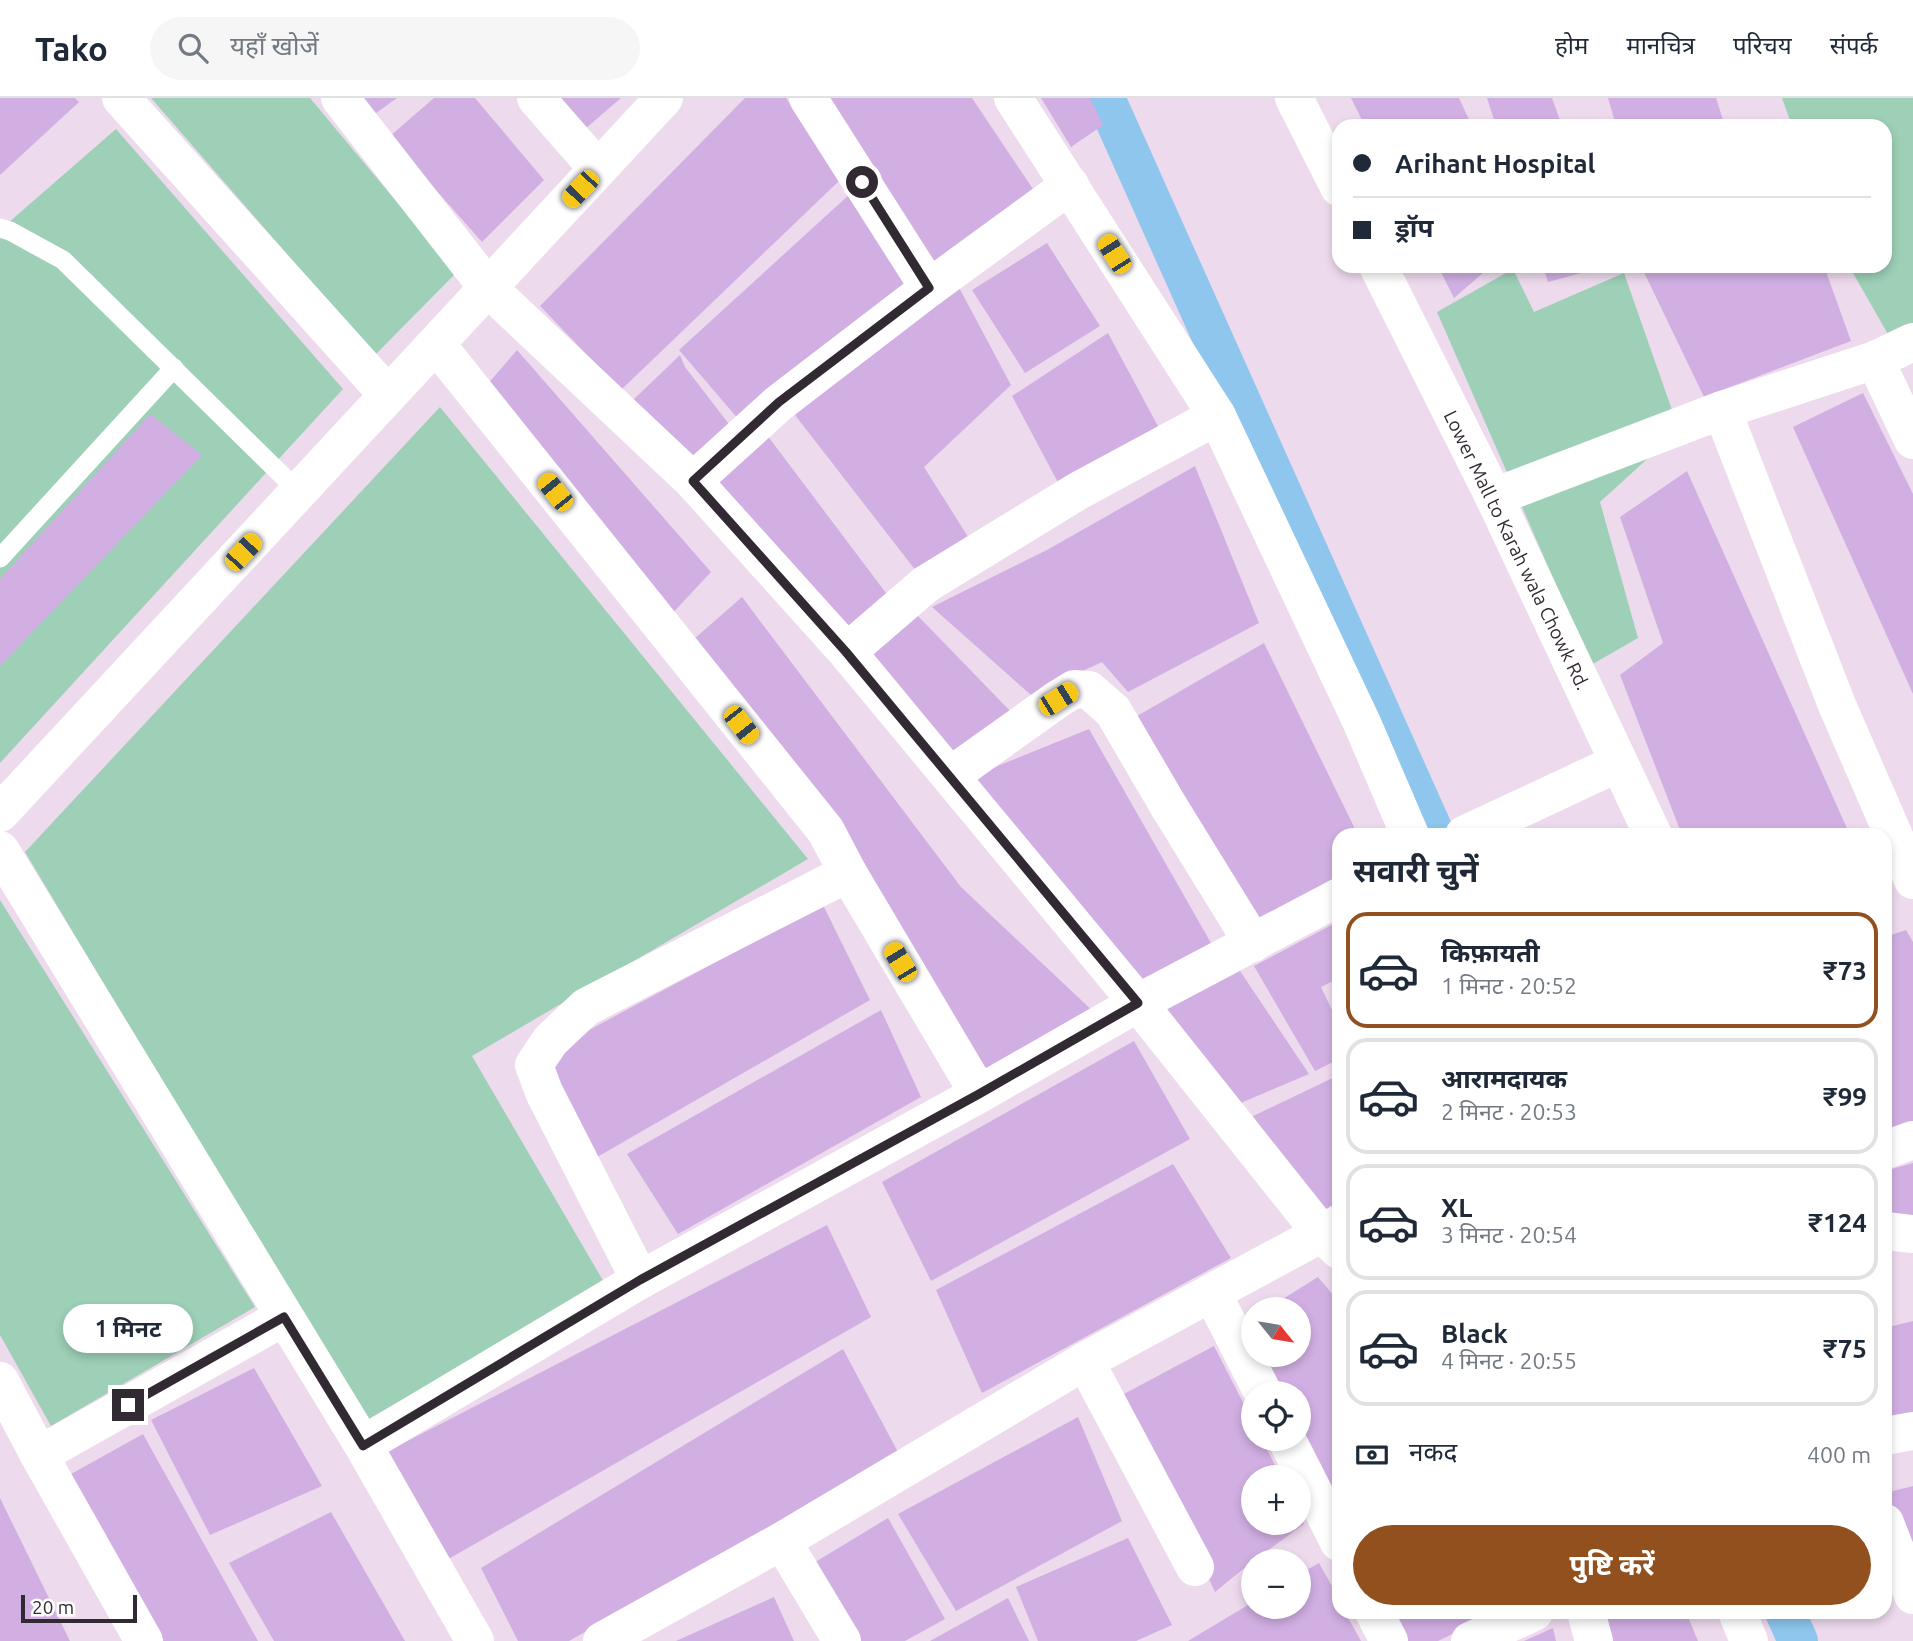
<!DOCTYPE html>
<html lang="hi">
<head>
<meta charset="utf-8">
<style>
	body { margin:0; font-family:Ubuntu,"Noto Sans Devanagari",sans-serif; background:#f6f6f7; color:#1f2937; height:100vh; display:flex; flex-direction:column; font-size:26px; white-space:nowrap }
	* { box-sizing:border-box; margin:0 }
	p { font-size:23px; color:#747a83 }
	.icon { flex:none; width:38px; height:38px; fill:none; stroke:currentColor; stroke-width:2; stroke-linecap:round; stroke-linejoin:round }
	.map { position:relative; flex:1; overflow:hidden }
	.sheet { position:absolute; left:1332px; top:730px; width:560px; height:791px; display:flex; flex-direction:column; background:#fff; border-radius:21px; box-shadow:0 4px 10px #0003 }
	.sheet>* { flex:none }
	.top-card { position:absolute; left:1332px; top:21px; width:560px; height:154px; border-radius:21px; box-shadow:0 4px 10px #0003; display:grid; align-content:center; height:154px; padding:0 21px; background:#fff }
	.needle { width:46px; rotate:120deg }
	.tools { position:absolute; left:1241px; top:1199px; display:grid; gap:14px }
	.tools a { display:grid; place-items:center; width:70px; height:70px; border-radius:50%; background:#fff; box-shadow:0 4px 10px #0003; font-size:35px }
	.scale { position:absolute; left:21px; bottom:18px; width:116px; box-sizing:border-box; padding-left:7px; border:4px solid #322a32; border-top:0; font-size:19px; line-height:24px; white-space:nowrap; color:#322a32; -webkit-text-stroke:5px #fff; paint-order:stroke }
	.end { position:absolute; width:32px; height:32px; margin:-16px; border:9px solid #322a32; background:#fff; box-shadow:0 0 0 4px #fff }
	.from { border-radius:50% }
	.bubble { position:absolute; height:49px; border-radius:24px; background:#fff; box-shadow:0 4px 10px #0003; font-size:23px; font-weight:700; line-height:49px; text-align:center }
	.car { position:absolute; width:21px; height:42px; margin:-21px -10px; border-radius:9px; box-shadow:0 0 5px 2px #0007; background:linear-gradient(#f5c518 24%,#345 0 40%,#f5c518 0 76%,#345 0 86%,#f5c518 0) }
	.top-card b { display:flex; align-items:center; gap:24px; height:66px; font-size:26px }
	.top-card b+b { border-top:2px solid #e0e1e3 }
	.top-card i { width:18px; height:18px; background:#1f2937 }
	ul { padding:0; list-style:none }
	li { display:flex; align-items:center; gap:21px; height:116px; margin:0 14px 10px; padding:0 7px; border:4px solid #e0e1e3; border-radius:21px }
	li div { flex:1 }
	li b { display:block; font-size:26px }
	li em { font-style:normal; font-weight:700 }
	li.on { border-color:#92501f }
	li>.icon { width:63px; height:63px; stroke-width:1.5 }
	h2 { padding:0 21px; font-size:32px; line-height:84px }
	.pay { display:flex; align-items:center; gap:18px; height:77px; padding:0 21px; font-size:26px }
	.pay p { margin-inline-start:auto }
	.cta { display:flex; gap:14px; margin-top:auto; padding:14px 21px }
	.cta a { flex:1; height:80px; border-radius:42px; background:#92501f; color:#fff; font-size:28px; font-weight:700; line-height:80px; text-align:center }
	header { display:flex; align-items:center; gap:42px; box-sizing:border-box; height:98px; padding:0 35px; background:#fff; border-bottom:2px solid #e0e1e3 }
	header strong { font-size:33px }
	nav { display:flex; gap:38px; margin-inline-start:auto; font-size:24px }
	.search { width:490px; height:63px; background:#f6f6f7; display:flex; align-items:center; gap:18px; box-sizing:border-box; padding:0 24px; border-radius:38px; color:#747a83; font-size:26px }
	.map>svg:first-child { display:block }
</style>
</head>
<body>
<header>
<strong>Tako</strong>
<div class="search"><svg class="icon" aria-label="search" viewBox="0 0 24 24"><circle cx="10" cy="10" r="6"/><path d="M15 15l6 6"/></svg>यहाँ खोजें</div>
<nav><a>होम</a><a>मानचित्र</a><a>परिचय</a><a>संपर्क</a></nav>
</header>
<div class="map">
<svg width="1913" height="1543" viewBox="0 0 1913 1543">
	<rect width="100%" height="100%" fill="#eedaed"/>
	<g fill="#9dd0b7">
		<path d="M151,0H310L456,175L375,257Z"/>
		<path d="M1782,0H1913V252H1897L1849,168H1885V28H1792Z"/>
		<path d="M116,31L343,291L0,665V132Z"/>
		<path d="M1513,171L1534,214L1624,175L1679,332L1600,404L1638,540L1591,567L1437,214Z"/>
		<path d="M440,309L808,761L472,958L605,1186L365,1323L25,754Z"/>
		<path d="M0,802L255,1209L51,1328L0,1237Z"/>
	</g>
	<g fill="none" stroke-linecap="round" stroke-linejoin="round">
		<g stroke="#8ec6ed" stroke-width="40">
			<path d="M1105,0L1435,737"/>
			<path d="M1785,1514L1798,1543"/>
		</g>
	</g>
	<g fill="#d1afe3">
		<path d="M0,0H75L79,4L0,77Z"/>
		<path d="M357,0H397L372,18Z"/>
		<path d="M434,0H475L544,82L482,144L389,39Z"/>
		<path d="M557,0H621L585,31Z"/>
		<path d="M745,0H786L840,82L621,292L540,208Z"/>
		<path d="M822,0H972L1035,94L931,172Z"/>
		<path d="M1041,0H1090L1103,27L1071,49Z"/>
		<path d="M1351,0H1459L1472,28H1365Z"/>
		<path d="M1487,0H1552L1562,28H1496Z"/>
		<path d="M1608,0H1716L1725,28H1616Z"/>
		<path d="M851,95L912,183L740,323L679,252Z"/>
		<path d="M1047,145L1100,228L1025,275L972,192Z"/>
		<path d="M1438,168H1491L1454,200Z"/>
		<path d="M1543,168H1604V169L1548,184Z"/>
		<path d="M1641,168H1824L1851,243L1704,299Z"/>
		<path d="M956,184L1011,287L924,369L970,442L920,478L795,317Z"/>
		<path d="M1108,235L1160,332L1062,392L1012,298Z"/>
		<path d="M517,252L711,474L669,519L486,288Z"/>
		<path d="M680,257L685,269L732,330L691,364L632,303Z"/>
		<path d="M1863,295L1913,396V596L1793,329Z"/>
		<path d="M150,316L202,357L0,568V481Z"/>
		<path d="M767,337L889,499L839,536L711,389Z"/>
		<path d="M1195,368L1259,525L1128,594L1102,564L1031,597L932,509L1047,452Z"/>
		<path d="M1687,373L1850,737H1682L1620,577L1663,545L1620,419Z"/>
		<path d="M742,499L961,789L1097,917L964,987L694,541Z"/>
		<path d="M917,517L1016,619L952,659L867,562Z"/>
		<path d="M1264,545L1358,737H1339V778L1240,832L1137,618Z"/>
		<path d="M1089,631L1211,845L1142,881L963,682Z"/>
		<path d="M823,807L870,902L592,1062L529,964Z"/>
		<path d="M1339,823V880L1321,889L1339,927V961L1315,973L1254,868Z"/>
		<path d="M1906,832L1913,844V1023L1885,1033V839Z"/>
		<path d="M1240,873L1309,976L1236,1007L1162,914Z"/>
		<path d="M881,912L921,999L678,1136L627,1056Z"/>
		<path d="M1134,943L1190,1041L931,1183L882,1084Z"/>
		<path d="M1339,977V1103L1316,1117L1253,1018Z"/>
		<path d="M1913,1065V1134L1885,1138V1073Z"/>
		<path d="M1173,1066L1231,1160L982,1295L936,1192Z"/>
		<path d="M827,1127L871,1219L445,1463L386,1354Z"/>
		<path d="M1318,1179L1339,1204V1409L1298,1333V1295H1278L1258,1256H1298V1211H1267Z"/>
		<path d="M1913,1223V1327L1885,1334V1230Z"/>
		<path d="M1214,1248L1253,1324V1340H1261L1281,1379H1253V1424H1298V1414L1304,1426L1253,1463L1215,1494L1122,1297Z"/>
		<path d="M843,1251L899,1356L569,1543H518L481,1470Z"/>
		<path d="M254,1270L322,1388L210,1437L151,1322Z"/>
		<path d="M1078,1319L1122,1423L956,1513L898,1416Z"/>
		<path d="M143,1336L258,1543H155L71,1376Z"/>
		<path d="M1913,1388V1468L1885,1439V1395Z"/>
		<path d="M0,1400L70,1543H0Z"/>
		<path d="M331,1414L405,1543H274L229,1465Z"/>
		<path d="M888,1420L945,1521L905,1543H857L812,1466Z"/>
		<path d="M1128,1440L1172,1527L1136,1543H1038L1016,1489Z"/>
		<path d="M1319,1465L1339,1501V1514H1345L1361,1543H1188L1253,1504V1508H1298V1477Z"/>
		<path d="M774,1499L794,1543H676Z"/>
		<path d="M1008,1500L1029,1543H930Z"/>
		<path d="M1390,1514H1498L1438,1543H1405Z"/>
		<path d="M1600,1514H1686L1698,1543H1606Z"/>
		<path d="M1553,1530L1556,1543H1524Z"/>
	</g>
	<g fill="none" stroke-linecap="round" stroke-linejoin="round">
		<g stroke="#fff" stroke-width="19">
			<path d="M0,130L10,133L63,162L299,394"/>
			<path d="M0,460L174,270"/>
		</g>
		<g stroke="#fff" stroke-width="38">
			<path d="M121,0L388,297"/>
			<path d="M340,0L488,190L693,383L847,554L1138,905L1322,1136L1339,1152"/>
			<path d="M536,0L598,71"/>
			<path d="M808,0L929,190"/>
			<path d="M1013,0L1217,318L1362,625L1410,737"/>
			<path d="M436,246L826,733L848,775L586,909L550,943L534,967L544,994L640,1182"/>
			<path d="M1875,262L1913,342"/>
			<path d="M1722,312L1837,607L1913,782"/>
			<path d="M693,383L779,305L929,190L1070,87"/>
			<path d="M1494,399L1722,312L1875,262L1913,244"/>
			<path d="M847,554L926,486L1078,393L1217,318"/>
			<path d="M950,678L1058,601L1074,591L1089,592L1113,613L1168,707L1253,845"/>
			<path d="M0,715L664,0"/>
			<path d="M1464,737L1618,665"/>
			<path d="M0,752L363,1347L475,1543"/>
			<path d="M848,775L979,996"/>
			<path d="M1885,1052L1913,1042"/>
			<path d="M1885,1133L1913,1136"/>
			<path d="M1212,1195L1263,1295"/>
			<path d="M1085,1263L1195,1469"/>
			<path d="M0,1283L39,1357L144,1543"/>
			<path d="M1286,1340L1339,1444"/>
			<path d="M363,1347L640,1182L979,996L1138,905L1339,799"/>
			<path d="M39,1357L284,1219"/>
			<path d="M1885,1425L1913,1497"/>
			<path d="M782,1443L842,1543"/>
			<path d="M1374,1514L1389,1543"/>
			<path d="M1586,1514L1594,1543"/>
			<path d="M1737,1514L1749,1543"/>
			<path d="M602,1543L782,1443L1085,1263L1339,1126"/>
			<path d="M1470,1543L1534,1514"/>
		</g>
		<g stroke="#fff" stroke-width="38">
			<path d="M1294,0L1339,89"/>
			<path d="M1378,168L1494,399L1653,737"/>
			<path d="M1885,1338L1913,1333"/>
		</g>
	</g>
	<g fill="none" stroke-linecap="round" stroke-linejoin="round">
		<path stroke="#322a32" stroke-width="9" d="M128,1307L284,1219L363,1348L640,1182L979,996L1138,905L846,554L693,383L779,304L929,190L862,84"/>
	</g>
	<g text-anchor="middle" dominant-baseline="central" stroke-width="6" stroke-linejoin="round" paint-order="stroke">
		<g font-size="19" fill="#322a32" stroke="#fff">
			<text transform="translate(1517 452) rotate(64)">Lower Mall to Karah wala Chowk Rd.</text>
		</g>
	</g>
</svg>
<div class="tools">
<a><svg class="needle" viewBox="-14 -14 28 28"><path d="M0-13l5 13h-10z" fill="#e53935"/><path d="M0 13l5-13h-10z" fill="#747a83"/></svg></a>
<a><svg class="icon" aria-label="locate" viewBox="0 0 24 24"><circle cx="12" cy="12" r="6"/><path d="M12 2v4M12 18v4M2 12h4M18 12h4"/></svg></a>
<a>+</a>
<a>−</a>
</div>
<div class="scale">20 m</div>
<i class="end from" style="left:862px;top:84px"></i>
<i class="end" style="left:128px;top:1307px"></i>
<div class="bubble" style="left:63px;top:1206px;width:130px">1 मिनट</div>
<i class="car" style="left:580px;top:91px;rotate:223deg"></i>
<i class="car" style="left:1114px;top:156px;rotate:328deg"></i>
<i class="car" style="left:555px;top:394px;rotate:321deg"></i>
<i class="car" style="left:243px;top:454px;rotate:43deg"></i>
<i class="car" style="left:1058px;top:601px;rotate:58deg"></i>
<i class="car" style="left:741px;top:627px;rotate:142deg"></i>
<i class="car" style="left:900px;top:864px;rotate:329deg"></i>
<div class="top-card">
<b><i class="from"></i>Arihant Hospital</b>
<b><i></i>ड्रॉप</b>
</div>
<section class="sheet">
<h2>सवारी चुनें</h2>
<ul>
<li class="on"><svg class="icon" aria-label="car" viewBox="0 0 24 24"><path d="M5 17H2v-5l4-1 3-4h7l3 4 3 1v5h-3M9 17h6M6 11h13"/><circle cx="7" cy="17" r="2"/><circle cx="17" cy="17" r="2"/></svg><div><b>किफ़ायती</b><p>1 मिनट · 20:52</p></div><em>₹73</em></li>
<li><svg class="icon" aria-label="car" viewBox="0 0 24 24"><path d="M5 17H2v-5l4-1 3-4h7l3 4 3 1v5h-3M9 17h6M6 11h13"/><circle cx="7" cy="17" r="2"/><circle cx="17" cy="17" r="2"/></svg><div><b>आरामदायक</b><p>2 मिनट · 20:53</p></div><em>₹99</em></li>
<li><svg class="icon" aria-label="car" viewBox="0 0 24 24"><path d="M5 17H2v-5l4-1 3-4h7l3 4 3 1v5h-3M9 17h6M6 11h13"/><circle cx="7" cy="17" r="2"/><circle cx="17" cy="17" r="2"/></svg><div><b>XL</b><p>3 मिनट · 20:54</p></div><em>₹124</em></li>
<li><svg class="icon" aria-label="car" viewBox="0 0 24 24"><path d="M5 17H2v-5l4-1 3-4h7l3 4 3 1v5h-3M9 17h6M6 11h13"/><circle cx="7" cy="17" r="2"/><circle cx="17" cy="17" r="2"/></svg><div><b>Black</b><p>4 मिनट · 20:55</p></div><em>₹75</em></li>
</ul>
<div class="pay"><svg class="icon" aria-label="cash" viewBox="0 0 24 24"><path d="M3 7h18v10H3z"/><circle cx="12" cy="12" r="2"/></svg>नकद<p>400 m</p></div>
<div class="cta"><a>पुष्टि करें</a></div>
</section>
</div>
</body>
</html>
